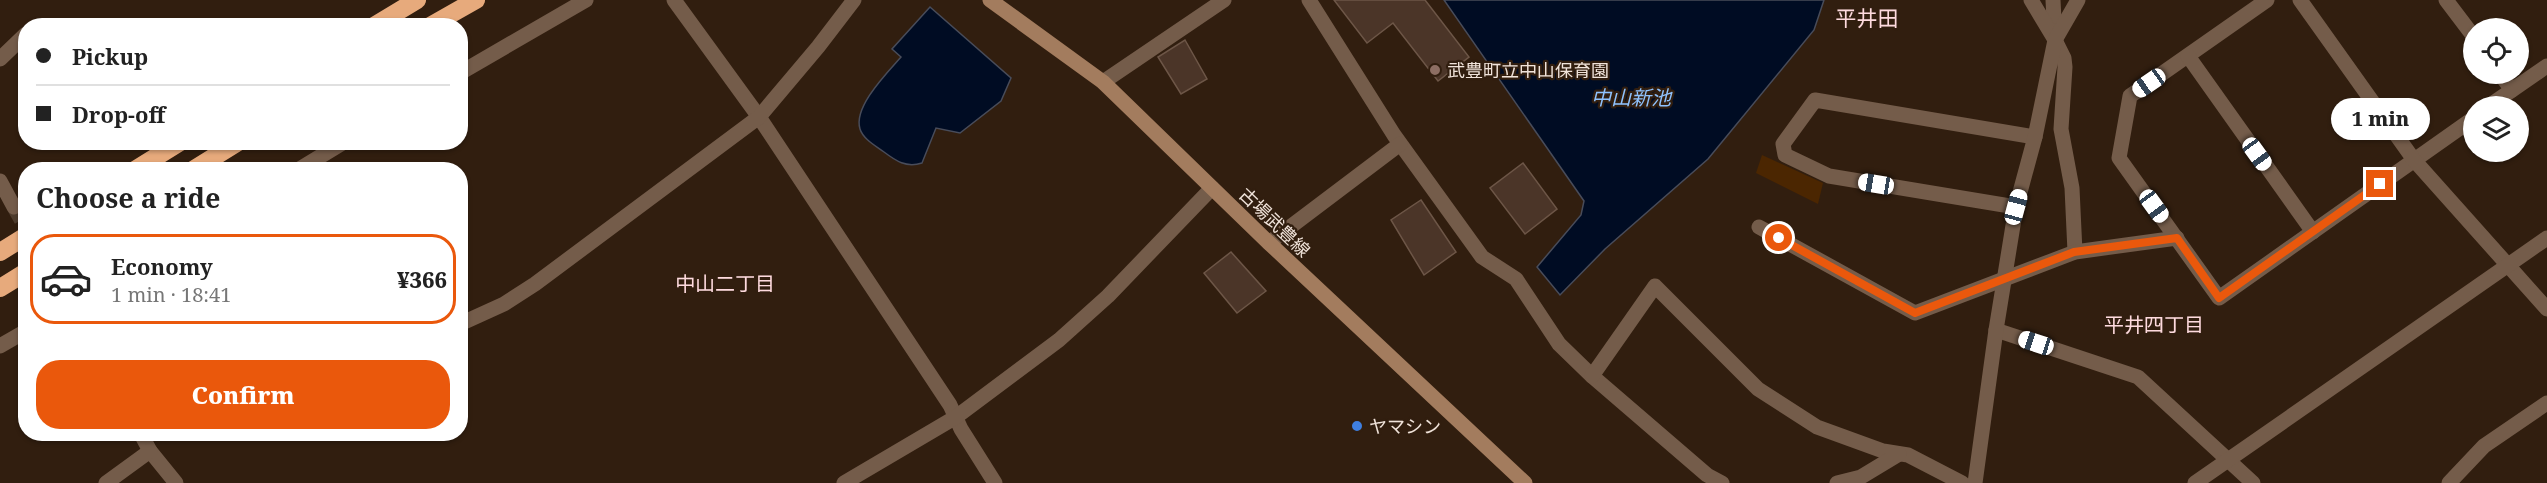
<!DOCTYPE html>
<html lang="en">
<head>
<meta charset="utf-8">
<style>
	body { margin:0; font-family:"Noto Serif","Noto Sans JP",serif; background:#f2f2f2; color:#222; height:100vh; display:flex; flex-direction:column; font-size:22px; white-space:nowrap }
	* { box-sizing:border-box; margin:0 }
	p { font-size:20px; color:#767676 }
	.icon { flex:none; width:33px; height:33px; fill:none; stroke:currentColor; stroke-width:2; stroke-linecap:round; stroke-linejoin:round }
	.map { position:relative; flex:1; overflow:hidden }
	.drawer { position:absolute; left:18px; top:162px; width:450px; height:279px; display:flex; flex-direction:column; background:#fff; border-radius:24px; box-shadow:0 2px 4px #0004 }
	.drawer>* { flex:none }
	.top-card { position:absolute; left:18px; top:18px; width:450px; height:132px; border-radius:24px; box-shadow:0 2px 4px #0004; display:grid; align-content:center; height:132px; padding:0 18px; background:#fff }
	.fabs { position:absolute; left:2463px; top:18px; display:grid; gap:12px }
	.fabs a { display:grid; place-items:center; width:66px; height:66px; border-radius:50%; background:#fff; box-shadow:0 2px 4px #0004; font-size:30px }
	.end { position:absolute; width:27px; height:27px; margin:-14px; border:8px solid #ea580c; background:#fff; box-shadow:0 0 0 3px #fff }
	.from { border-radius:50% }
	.bubble { position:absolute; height:42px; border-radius:21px; background:#fff; box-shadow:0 2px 4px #0004; font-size:20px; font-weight:800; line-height:42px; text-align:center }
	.car { position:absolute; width:18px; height:36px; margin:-18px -9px; border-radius:8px; box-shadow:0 0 4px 2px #0007; background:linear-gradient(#fff 24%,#345 0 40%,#fff 0 76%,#345 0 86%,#fff 0) }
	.top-card b { display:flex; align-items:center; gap:21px; height:57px; font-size:22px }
	.top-card b+b { border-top:2px solid #e0e0e0 }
	.top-card i { width:15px; height:15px; background:#222 }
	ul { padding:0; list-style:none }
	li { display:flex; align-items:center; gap:18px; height:90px; margin:0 12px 9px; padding:0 6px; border:3px solid transparent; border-radius:24px }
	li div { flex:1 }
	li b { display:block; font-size:22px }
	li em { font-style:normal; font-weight:800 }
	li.selected { border-color:#ea580c }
	li>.icon { width:54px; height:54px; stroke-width:1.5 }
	h2 { padding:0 18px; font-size:27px; line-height:72px }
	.action { display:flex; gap:12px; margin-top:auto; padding:12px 18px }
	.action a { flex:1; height:69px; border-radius:24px; background:#ea580c; color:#fff; font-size:24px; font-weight:800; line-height:69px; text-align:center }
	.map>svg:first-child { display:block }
</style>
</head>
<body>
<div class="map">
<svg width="2547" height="483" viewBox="0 0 2547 483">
	<rect width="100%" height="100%" fill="#311e0f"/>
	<path fill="#4b2601" d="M1762,155L1823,183L1818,204L1756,173Z"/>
	<g fill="#000c23" stroke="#484c5a" stroke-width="1.5">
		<path d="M1444,0H1824L1814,30L1708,159L1605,249L1560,295L1537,267L1581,215L1584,201Z"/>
		<path d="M930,7L1011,78L1001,101L960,133L936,128L922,163C906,168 896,161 884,152C876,146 863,139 860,129C853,107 887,73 901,57L892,49Z"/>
	</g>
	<g fill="#4b3528" stroke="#6d5647" stroke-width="1.5">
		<path d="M1334,0H1425L1469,57L1438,81L1393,23L1367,43Z"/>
		<path d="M1185,40L1207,79L1181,94L1158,57Z"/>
		<path d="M1523,163L1557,209L1525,234L1490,188Z"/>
		<path d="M1421,200L1456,252L1424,275L1391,220Z"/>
		<path d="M1231,252L1266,291L1237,313L1204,273Z"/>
	</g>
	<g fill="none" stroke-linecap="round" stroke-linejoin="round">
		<path stroke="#4e3c2d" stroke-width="15" stroke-dasharray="15 8" stroke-linecap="butt" d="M14,207L26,228"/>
		<g stroke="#745c4a" stroke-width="15">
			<path d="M674,0L759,117L950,405L961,429L995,483"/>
			<path d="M1309,0L1394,135L1482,257L1516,279L1559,344L1592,376L1707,475L1722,483"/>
			<path d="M2053,0L2055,40L2064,58L2065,67L2061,129L2072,188L2075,252"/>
			<path d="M2267,0L2130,96L2119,158L2219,298L2474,118"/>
			<path d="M2300,0L2414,160L2547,309"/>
			<path d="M2446,0L2474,37"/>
			<path d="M2188,56L2313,232"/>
			<path d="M0,59L26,34"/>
			<path d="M460,73L586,0"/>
			<path d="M2500,74L2512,90"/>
			<path d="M1103,82L1224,0"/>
			<path d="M2489,106L2547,66"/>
			<path d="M298,170L344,142"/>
			<path d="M0,181L14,207"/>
			<path d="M2016,207L1829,176L1785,155L1783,144L1815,100L2035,137"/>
			<path d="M1759,227L1915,313L2075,252L2177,238"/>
			<path d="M1269,243L1400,144"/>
			<path d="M460,324L504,304L535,284L759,117L818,47L854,0"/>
			<path d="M1996,330L2138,377L2253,483"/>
			<path d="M0,346L26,331"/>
			<path d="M1592,376L1655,286L1758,389L1817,427L1883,451L1908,455L1962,483"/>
			<path d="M141,434L150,451L176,483"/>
			<path d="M106,483L150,451"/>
			<path d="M1837,483L1861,477L1899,454"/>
			<path d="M2449,483L2484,446L2547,403"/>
		</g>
		<g stroke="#745c4a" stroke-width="15">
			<path d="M2031,0L2055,40"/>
			<path d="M844,483L956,417L1059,340L1108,296L1212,188"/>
			<path d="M1975,483L1996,330L2016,207L2035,137L2055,40L2078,0"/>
			<path d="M2195,483L2547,238"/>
		</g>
		<path stroke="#a37c5e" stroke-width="15" d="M990,0L1103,82L1269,243L1525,483"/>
		<g stroke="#e7aa7c" stroke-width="18">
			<path d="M374,26L417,0"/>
			<path d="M430,26L476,0"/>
			<path d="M135,170L180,142"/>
			<path d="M193,170L238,142"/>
			<path d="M0,252L26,236"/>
			<path d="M0,288L26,272"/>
		</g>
	</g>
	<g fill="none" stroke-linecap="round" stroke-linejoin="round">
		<path stroke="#ea580c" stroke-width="8" d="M1779,238L1915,313L2074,252L2177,238L2219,298L2380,184"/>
	</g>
	<circle fill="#8d6e63" stroke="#311e0f" stroke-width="2" cx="1435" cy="70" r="6"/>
	<circle fill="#3f7fe0" stroke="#311e0f" stroke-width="2" cx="1357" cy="426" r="6"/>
	<g text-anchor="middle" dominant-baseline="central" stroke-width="4.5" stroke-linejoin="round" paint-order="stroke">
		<g font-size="18" fill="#f0e3da" stroke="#311e0f" text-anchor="start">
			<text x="1447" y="70">武豊町立中山保育園</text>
			<text x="1369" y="426">ヤマシン</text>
		</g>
		<g font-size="18" fill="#f0e3da" stroke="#311e0f">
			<text transform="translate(1275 222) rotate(44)">古場武豊線</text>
		</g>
		<g font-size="20" font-style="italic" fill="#8fc2fd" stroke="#311e0f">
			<text x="1631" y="97">中山新池</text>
		</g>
		<g font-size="20" fill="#fedade" stroke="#311e0f">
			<text x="725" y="283">中山二丁目</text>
			<text x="2154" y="324">平井四丁目</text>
		</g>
		<g font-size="21" fill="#fedade" stroke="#311e0f">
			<text x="1867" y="18">平井田</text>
		</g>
	</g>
</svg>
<div class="fabs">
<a><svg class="icon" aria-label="locate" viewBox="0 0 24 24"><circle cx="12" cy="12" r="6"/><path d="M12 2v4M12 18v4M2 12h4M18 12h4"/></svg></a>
<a><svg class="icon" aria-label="layers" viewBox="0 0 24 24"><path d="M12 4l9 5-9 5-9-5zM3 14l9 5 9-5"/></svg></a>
</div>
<i class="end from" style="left:1779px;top:238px"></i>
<i class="end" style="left:2380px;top:184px"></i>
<div class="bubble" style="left:2331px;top:98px;width:99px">1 min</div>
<i class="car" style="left:2149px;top:83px;rotate:235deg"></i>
<i class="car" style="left:2257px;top:154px;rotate:144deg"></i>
<i class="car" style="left:1876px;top:184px;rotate:279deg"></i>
<i class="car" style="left:2154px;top:206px;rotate:144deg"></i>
<i class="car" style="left:2016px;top:207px;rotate:15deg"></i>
<i class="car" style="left:2036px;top:343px;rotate:288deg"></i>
<div class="top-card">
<b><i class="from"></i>Pickup</b>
<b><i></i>Drop-off</b>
</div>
<section class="drawer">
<h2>Choose a ride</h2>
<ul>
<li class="selected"><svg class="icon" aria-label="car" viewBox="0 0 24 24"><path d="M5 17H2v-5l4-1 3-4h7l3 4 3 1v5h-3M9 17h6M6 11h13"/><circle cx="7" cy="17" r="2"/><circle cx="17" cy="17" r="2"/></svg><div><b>Economy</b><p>1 min · 18:41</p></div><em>¥366</em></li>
</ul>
<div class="action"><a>Confirm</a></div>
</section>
</div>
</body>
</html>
